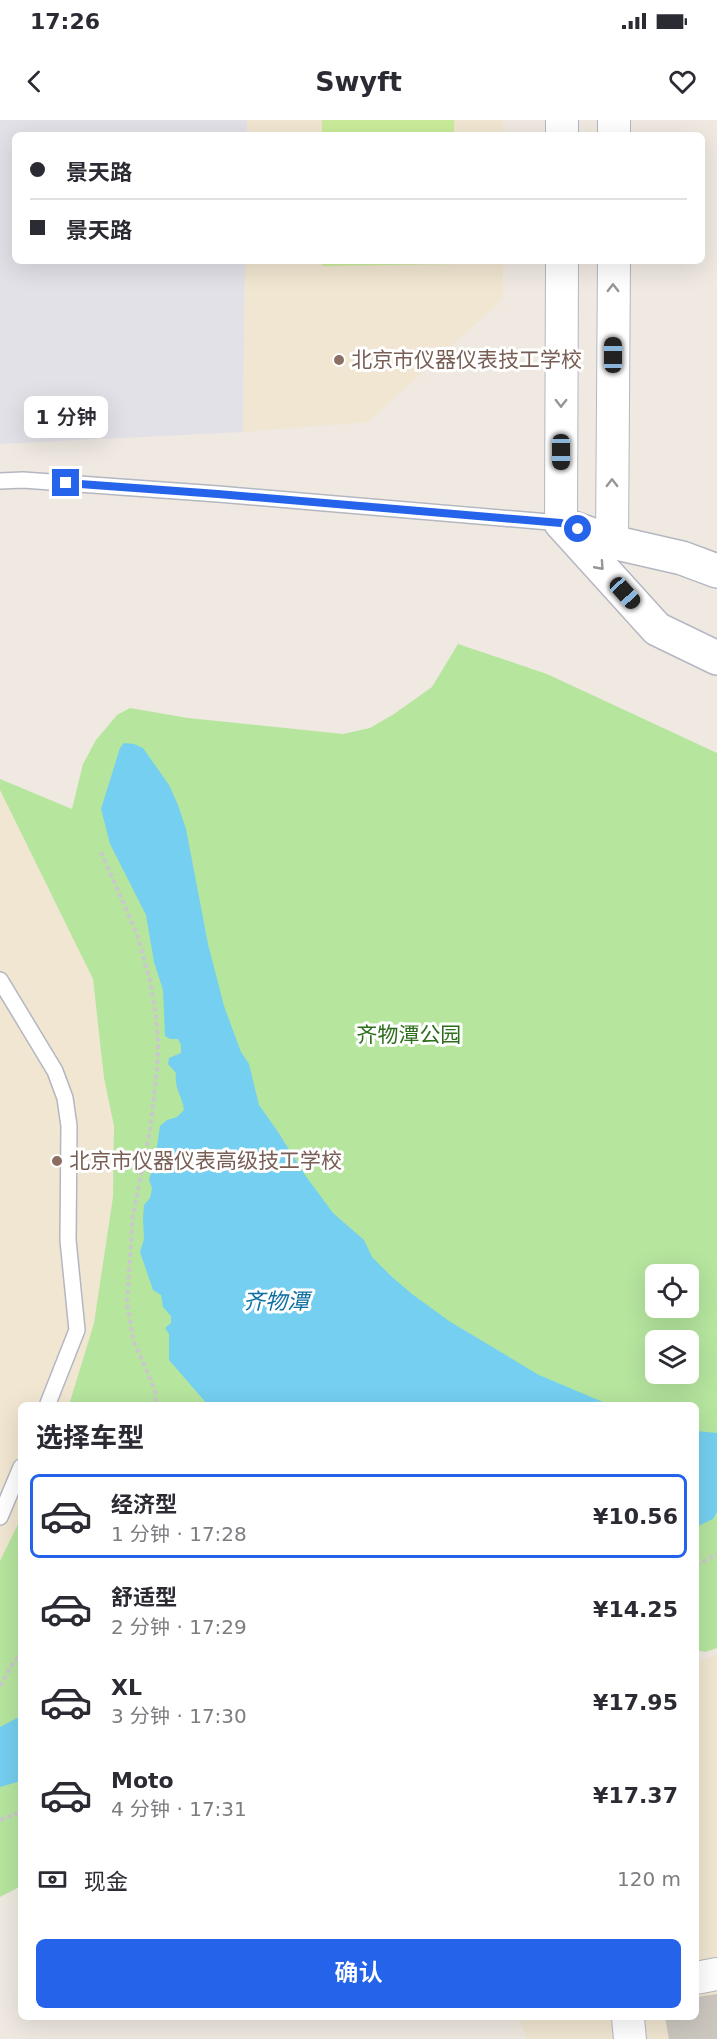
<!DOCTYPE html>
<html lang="zh">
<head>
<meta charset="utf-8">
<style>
	body { margin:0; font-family:"DejaVu Sans","Noto Sans SC",sans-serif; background:#f7f7f7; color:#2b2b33; height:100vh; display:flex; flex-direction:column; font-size:22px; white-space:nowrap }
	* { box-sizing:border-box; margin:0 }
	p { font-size:20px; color:#7c7c81 }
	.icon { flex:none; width:33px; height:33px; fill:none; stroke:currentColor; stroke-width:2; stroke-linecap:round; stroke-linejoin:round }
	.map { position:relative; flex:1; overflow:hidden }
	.drawer { position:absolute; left:18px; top:1282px; width:681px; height:618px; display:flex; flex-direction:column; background:#fff; border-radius:9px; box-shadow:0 6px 24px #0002 }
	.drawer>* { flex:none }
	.banner { position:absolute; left:12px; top:12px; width:693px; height:132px; border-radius:9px; box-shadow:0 6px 24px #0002; display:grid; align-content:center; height:132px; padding:0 18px; background:#fff }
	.tools { position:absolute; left:645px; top:1144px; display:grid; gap:12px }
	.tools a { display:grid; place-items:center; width:54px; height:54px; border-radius:9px; background:#fff; box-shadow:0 6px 24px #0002; font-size:30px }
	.end { position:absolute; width:27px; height:27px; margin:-14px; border:8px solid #2563eb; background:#fff; box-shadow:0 0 0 3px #fff }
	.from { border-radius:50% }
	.bubble { position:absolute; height:42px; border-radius:9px; background:#fff; box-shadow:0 6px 24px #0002; font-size:20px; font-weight:600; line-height:42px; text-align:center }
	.car { position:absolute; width:18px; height:36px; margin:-18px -9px; border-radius:8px; box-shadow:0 0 4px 2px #0007; background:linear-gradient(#222 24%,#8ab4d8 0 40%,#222 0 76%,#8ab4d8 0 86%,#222 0) }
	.banner b { display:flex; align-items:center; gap:21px; height:57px; font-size:22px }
	.banner b+b { border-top:2px solid #e1e1e2 }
	.banner i { width:15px; height:15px; background:#2b2b33 }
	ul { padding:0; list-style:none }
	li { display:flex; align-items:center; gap:18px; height:84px; margin:0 12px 9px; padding:0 6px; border:3px solid transparent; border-radius:9px }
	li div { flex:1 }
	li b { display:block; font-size:22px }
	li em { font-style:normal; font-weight:600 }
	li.selected { border-color:#2563eb }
	li>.icon { width:54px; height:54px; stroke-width:1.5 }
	h2 { padding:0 18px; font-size:27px; line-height:72px }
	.pay { display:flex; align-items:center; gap:15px; height:66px; padding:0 18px; font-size:22px }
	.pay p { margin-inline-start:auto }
	.action { display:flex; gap:12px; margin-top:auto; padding:12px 18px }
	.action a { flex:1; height:69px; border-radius:9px; background:#2563eb; color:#fff; font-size:24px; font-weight:600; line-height:69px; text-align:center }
	.status { display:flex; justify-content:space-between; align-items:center; height:42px; padding:0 30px; background:#fff; direction:ltr }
	.status svg { height:16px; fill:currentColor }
	header { display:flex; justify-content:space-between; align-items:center; height:78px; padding:0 18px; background:#fff; font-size:27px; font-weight:600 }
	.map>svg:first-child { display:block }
</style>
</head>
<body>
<div class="status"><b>17:26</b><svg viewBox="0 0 49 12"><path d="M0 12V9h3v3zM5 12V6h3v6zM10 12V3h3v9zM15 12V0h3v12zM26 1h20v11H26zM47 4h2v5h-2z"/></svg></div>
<header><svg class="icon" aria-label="back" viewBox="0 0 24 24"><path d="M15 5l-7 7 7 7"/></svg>Swyft<svg class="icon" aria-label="heart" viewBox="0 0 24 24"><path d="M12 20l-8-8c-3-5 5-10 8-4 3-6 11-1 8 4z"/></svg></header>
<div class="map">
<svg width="717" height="1919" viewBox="0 0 717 1919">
	<rect width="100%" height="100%" fill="#efe9e1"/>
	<path fill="#e3e1e8" d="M0,0H247V15H15V141H245L243,312L0,324Z"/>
	<g fill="#f0e6d1">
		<rect x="247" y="0" width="256" height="15"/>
		<path d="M245,141H503V179L368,302L243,312Z"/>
		<path d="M0,670L93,859L104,958L114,1006L113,1077L94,1203L69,1285L21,1286V1398L0,1441Z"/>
		<path d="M717,1535V1919H527L518,1898H696V1541Z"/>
	</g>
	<g fill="#b6e59e" fill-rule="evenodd">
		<path d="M458,524L547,554L717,633V1528L705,1532L696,1530V1286L69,1285L94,1203L113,1077L114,1006L104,958L93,859L0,670V659L72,689L83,644L96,620L117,595L130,588L188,598L343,614L370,608L394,594L432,567ZM656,1155H688V1188H656ZM656,1221H688V1254H656Z"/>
		<path d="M21,1398V1766L0,1777V1441Z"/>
	</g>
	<g fill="#c9ec9a">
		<rect x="322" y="0" width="132" height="15"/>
		<path d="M322,141H454V144L322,146Z"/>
	</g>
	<g fill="#75cff0">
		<path d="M124,623L134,624L143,628L169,665L178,685L186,709L208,824L224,886L241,932L249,944L259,985L278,1012L305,1055L333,1093L364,1120L372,1137L392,1157L412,1174L449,1201L539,1255L610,1285H208L169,1240V1214L165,1208L171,1203V1196L163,1187L161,1175L153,1170L140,1132L144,1119L143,1098L144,1085L150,1078L152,1068L149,1060L156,1032L160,1006L167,1000L177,997L184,990C182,975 174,969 176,953L168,944L169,938L181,933V925L178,919H170L165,916L163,870L154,842L146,795L110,724L101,689L120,628Z"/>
		<path d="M696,1311L717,1313V1392L713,1399L696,1407Z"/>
		<path d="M21,1596V1661L0,1667V1607Z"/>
	</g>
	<path fill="#cbc7bf" d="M717,1874V1919H669L665,1898H696V1877Z"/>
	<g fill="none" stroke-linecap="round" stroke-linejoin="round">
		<g stroke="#b4b7c1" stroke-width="18">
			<g id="service">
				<path d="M0,361L23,360L218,374L561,403"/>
				<path d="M0,860L55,951L65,978L69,1006L68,1120L77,1210L47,1286"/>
				<path d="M0,1397L21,1347"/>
			</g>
		</g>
		<g stroke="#b4b7c1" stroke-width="34">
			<g id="minor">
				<path d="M562,15V0"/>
				<path d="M614,15V0"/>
				<path d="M561,403L562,141"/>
				<path d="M612,422L614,141"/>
				<path d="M696,1858L717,1854"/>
				<path d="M628,1898L630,1919"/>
			</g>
		</g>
		<g stroke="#b4b7c1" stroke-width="36">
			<g id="tertiary">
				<path d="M561,403L657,509L717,538"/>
				<path d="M565,405L612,422L682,438L717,451"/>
			</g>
		</g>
		<g stroke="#c9c9c9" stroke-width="4" stroke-dasharray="4.5 3" stroke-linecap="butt">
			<path d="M101,732L137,814L150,861L156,895L158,922L157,950L150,1011L133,1095L127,1181L133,1220L150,1258L156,1275L155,1286"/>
			<path d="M696,1446L717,1434"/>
			<path d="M0,1566L14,1541L21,1535"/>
			<path d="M0,1700L21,1692"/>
		</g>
		<use href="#service" stroke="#fff" stroke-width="15"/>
		<use href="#minor" stroke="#fff" stroke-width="32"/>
		<use href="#tertiary" stroke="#fff" stroke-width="33"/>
	</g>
	<defs><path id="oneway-chevron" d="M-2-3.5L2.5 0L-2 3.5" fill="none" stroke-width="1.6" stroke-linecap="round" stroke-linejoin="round" transform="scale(1.5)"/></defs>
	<g stroke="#969696">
		<use href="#oneway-chevron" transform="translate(613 168) rotate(-90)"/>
		<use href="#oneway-chevron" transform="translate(561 283) rotate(90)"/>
		<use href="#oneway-chevron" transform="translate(612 363) rotate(-90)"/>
		<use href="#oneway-chevron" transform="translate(600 446) rotate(48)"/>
	</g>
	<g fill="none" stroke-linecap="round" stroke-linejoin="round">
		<path stroke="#2563eb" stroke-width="8" d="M66,363L218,374L561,403L578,409"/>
	</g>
	<g fill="#8d6e63" stroke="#fff" stroke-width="2">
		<circle cx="339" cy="240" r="6"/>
		<circle cx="57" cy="1041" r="6"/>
	</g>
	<g text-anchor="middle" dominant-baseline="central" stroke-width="6" stroke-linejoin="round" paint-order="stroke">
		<g font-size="21" fill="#785e54" stroke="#fff" text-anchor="start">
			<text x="351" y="240">北京市仪器仪表技工学校</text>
			<text x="69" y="1041">北京市仪器仪表高级技工学校</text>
		</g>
		<g font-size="21" fill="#2c6e1b" stroke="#fff">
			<text x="409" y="915">齐物潭公园</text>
		</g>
		<g font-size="22" font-style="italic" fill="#0d6fa3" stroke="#fff">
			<text x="276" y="1181">齐物潭</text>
		</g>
	</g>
</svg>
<div class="tools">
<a><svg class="icon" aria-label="locate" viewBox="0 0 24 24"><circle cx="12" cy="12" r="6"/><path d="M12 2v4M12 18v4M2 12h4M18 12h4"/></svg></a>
<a><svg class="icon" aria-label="layers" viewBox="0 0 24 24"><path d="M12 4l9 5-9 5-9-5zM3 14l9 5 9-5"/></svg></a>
</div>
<i class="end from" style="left:578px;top:409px"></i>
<i class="end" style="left:66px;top:363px"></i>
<div class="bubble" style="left:24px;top:276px;width:84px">1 分钟</div>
<i class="car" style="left:613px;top:235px;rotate:0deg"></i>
<i class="car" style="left:561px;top:332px;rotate:180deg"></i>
<i class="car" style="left:625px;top:473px;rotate:138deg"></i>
<div class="banner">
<b><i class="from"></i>景天路</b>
<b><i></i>景天路</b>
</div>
<section class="drawer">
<h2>选择车型</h2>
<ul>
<li class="selected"><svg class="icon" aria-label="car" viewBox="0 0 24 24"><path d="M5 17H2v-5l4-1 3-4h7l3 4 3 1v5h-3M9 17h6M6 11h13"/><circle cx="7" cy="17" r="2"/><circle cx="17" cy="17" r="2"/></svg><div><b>经济型</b><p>1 分钟 · 17:28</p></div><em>¥10.56</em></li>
<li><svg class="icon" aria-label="car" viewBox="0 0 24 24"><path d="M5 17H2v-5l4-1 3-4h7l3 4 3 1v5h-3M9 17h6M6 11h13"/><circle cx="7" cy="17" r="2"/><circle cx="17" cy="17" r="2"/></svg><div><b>舒适型</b><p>2 分钟 · 17:29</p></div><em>¥14.25</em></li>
<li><svg class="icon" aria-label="car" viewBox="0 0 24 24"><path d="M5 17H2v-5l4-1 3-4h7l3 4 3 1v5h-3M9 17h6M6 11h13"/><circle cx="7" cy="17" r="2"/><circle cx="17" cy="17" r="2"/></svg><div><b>XL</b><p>3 分钟 · 17:30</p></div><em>¥17.95</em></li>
<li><svg class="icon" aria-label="car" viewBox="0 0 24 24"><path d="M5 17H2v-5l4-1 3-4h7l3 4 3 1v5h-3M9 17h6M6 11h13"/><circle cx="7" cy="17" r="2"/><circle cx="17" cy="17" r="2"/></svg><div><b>Moto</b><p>4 分钟 · 17:31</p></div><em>¥17.37</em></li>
</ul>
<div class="pay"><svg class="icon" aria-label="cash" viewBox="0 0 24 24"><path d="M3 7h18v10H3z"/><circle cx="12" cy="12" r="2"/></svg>现金<p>120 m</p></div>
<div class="action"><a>确认</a></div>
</section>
</div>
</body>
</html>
